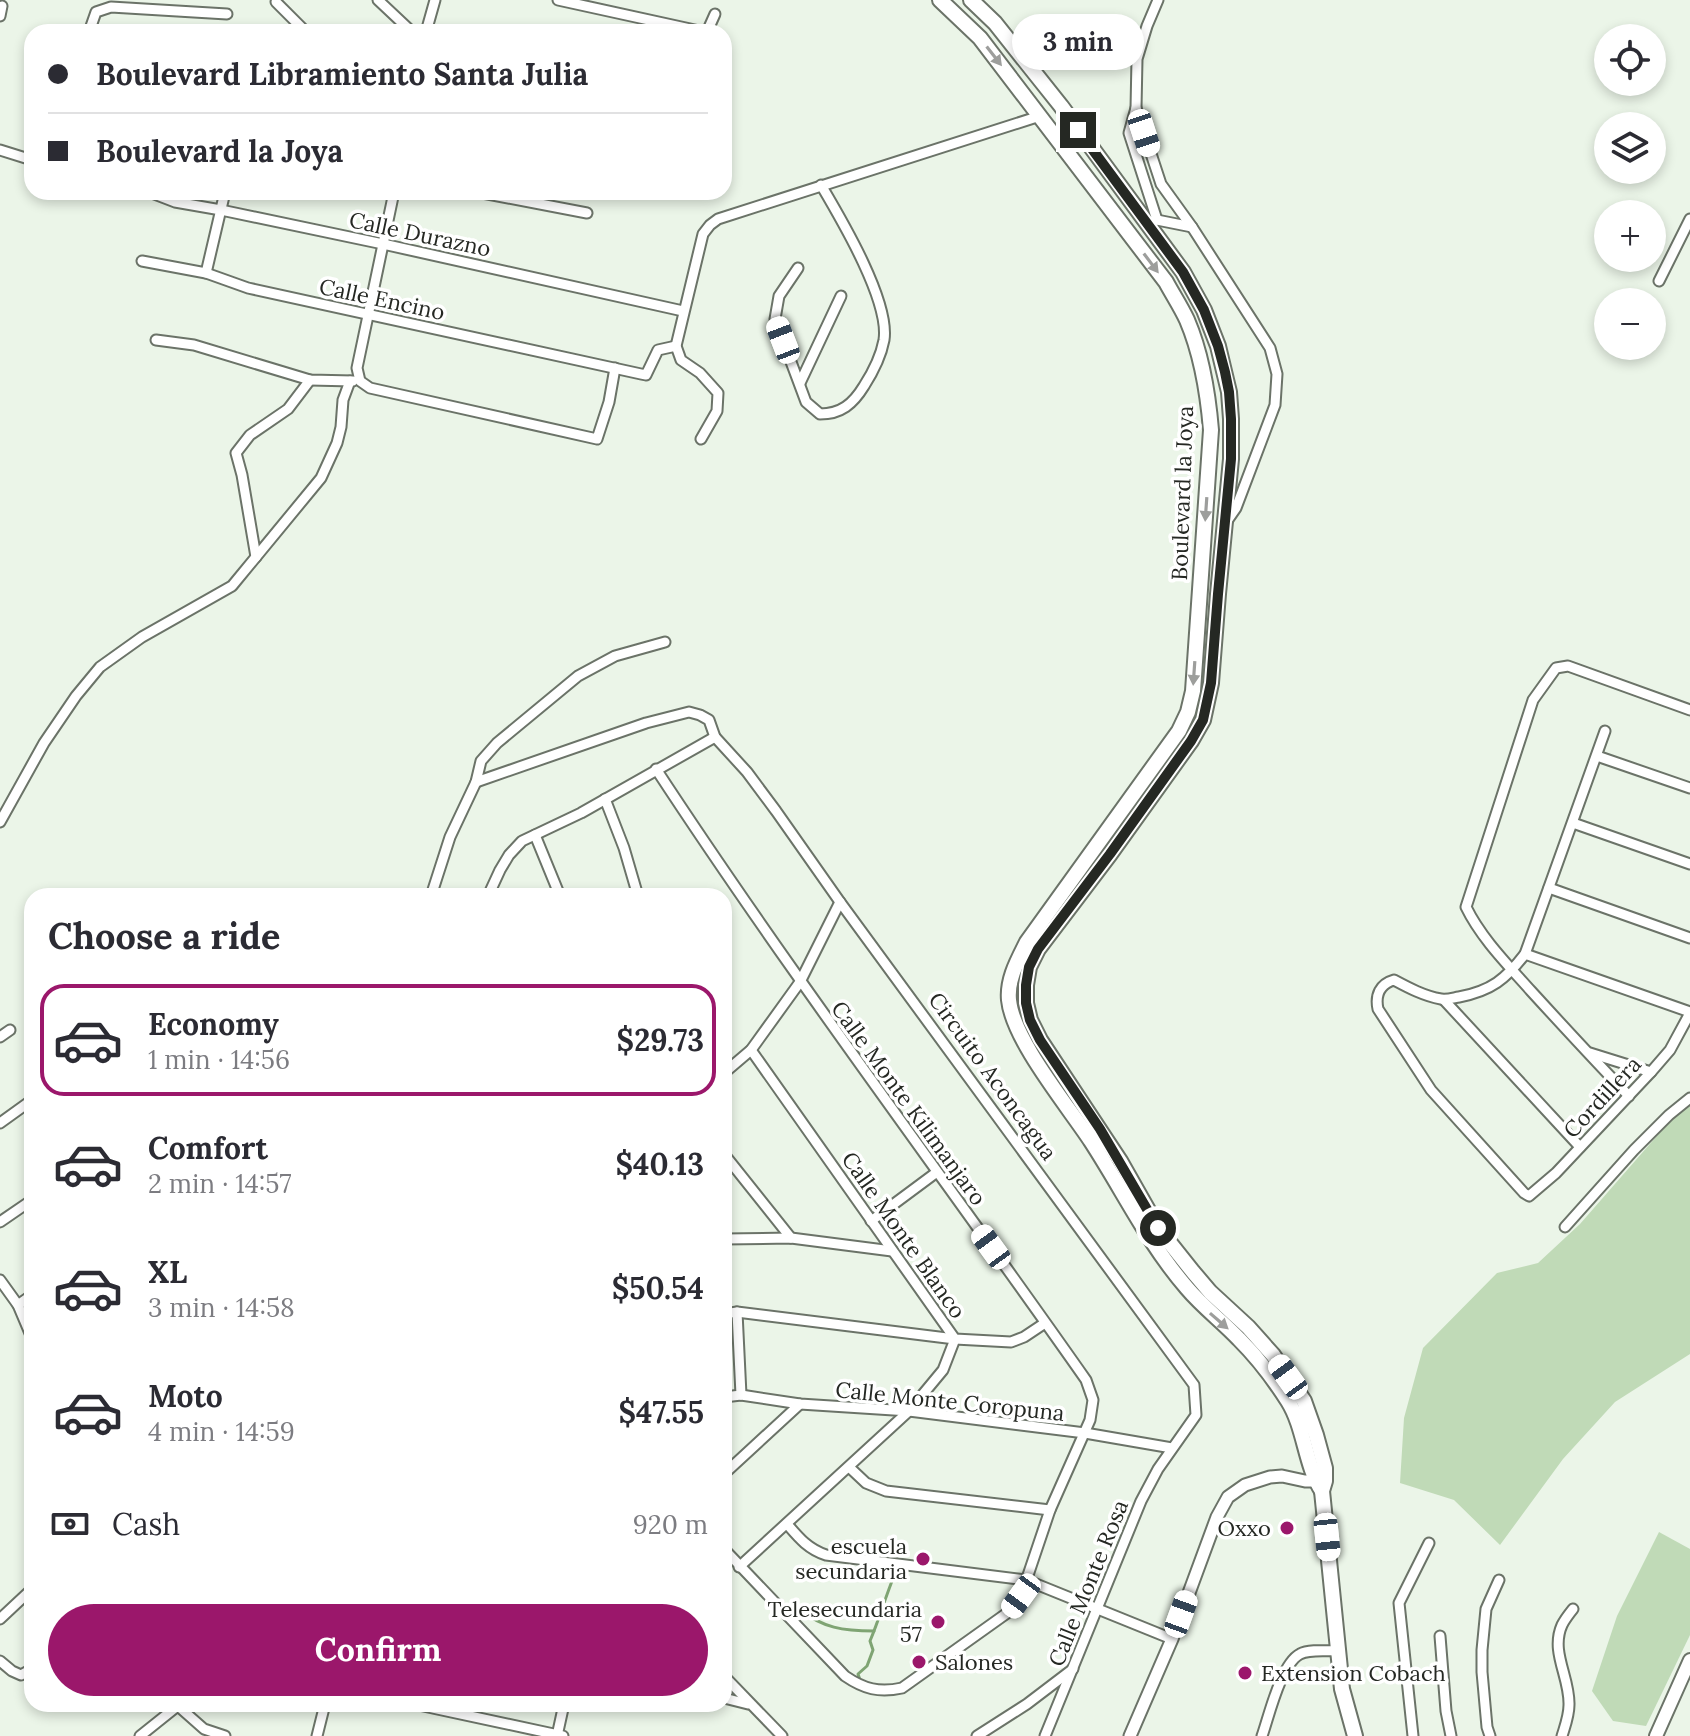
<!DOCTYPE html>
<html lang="en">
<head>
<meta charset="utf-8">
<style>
	body { margin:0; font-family:Lora,serif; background:#f2f2f3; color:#2b2b33; height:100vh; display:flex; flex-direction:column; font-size:30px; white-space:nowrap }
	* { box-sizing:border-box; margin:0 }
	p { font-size:26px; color:#7c7c81 }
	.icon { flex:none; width:44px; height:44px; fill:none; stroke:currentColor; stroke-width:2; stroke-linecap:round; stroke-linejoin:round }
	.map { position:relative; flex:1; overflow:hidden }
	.sheet { position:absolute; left:24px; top:888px; width:708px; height:824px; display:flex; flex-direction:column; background:#fff; border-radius:24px; box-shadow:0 4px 12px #0003 }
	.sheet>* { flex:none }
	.hud { position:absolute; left:24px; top:24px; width:708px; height:176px; border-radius:24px; box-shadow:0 4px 12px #0003; display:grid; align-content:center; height:176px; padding:0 24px; background:#fff }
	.tools { position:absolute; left:1594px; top:24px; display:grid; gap:16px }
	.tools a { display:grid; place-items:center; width:72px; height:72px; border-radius:50%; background:#fff; box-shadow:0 4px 12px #0003; font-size:40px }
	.end { position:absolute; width:36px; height:36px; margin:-18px; border:10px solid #252823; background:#fff; box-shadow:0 0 0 4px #fff }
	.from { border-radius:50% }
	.bubble { position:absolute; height:56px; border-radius:28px; background:#fff; box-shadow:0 4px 12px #0003; font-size:26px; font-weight:800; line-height:56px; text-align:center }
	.car { position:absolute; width:24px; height:48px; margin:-24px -12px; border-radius:10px; box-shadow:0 0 6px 2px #0007; background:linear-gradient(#fff 24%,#345 0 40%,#fff 0 76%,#345 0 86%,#fff 0) }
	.hud b { display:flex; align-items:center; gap:28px; height:76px; font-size:30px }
	.hud b+b { border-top:2px solid #e1e1e2 }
	.hud i { width:20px; height:20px; background:#2b2b33 }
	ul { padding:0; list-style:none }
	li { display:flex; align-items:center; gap:24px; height:112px; margin:0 16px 12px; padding:0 8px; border:4px solid transparent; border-radius:24px }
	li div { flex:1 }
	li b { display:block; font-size:30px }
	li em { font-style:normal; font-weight:800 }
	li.active { border-color:#9b176b }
	li>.icon { width:72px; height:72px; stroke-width:1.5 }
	h2 { padding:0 24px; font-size:36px; line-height:96px }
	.pay { display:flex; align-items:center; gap:20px; height:88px; padding:0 24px; font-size:30px }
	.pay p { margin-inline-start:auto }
	.button { display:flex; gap:16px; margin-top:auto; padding:16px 24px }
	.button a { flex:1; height:92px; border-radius:48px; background:#9b176b; color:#fff; font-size:32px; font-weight:800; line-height:92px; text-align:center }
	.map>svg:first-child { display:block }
</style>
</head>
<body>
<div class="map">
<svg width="1690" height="1736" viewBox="0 0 1690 1736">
	<rect width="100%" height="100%" fill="#ebf5e8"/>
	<g fill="#c0dab7">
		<path d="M1690,1098V1354L1615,1402L1563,1459L1500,1545L1454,1500L1400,1483L1404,1418L1423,1348L1497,1273L1538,1263L1580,1224Z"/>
		<path d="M1659,1532L1690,1549V1635L1646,1726L1613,1721L1592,1691L1617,1616Z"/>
	</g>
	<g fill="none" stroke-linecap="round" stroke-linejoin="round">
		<g stroke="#7fa473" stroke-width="3">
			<path d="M789,1614L794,1613L799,1609C823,1628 843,1631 874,1631"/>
			<path d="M860,1680L858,1674L867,1666L873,1650L870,1641C879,1620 885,1598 894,1576"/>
		</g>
		<g stroke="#6b7368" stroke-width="13">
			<g id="minor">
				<path d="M378,0L412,32"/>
				<path d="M558,0L704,32"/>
				<path d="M1158,0L1147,26L1137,59L1136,108L1161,184L1192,227L1270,348L1277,374L1275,405L1236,508L1227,521"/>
				<path d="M276,2L306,32"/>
				<path d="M0,16L2,6"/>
				<path d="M89,32L96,12L111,7L227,14"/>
				<path d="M426,32L435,0"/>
				<path d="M707,32L715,14"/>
				<path d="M1136,108L1129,133L1157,220L1145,223"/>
				<path d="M0,150L32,160"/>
				<path d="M149,192L175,202L221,210L383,244L683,311"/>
				<path d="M394,192L357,368L360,381L370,388L597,439L609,402L615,368"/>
				<path d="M477,192L587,213"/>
				<path d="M1157,220L1192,227"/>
				<path d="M142,261L206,273L248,288L641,374L646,375L658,350L676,346"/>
				<path d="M798,268L779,296L775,319L806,402L820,414C841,414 853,404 864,386C873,372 881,356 884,340C890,301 841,219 821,185"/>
				<path d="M206,273L225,192"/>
				<path d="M1659,281L1690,219"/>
				<path d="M156,340L194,345L310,380L353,381"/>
				<path d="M800,383L841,296"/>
				<path d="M701,439L717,411L718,393L700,373L681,360L676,346L703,234L710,225L718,219L1040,116"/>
				<path d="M256,557L242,475L236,453L250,435L288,409L310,380"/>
				<path d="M1605,731L1525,954C1506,979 1491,991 1459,997C1453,998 1447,1000 1441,999C1424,996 1409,988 1394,980C1380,984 1375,995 1378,1009L1431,1090L1524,1193L1529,1196L1556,1173L1651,1072L1670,1050L1690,1013"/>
				<path d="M1597,756L1690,788"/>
				<path d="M656,769C793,978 943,1176 1086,1380L1093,1400L1090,1420L1050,1510L1021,1596L1010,1611L902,1688C879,1693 864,1689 845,1676L724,1549"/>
				<path d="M476,782L646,723L689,712L700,715L709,720L715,737L747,772L776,811L840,902L1194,1385L1196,1415L1158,1469L1141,1501L1045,1736"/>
				<path d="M605,799L624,848L638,896"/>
				<path d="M0,822L44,743L76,696L100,667L142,637L232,586L321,478L337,443L341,427L343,400L350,381"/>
				<path d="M1573,823L1690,864"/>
				<path d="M535,835L560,896"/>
				<path d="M1549,888L1690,938"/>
				<path d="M431,896L450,837L476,782L481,761L497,743L578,676L615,656L665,642"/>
				<path d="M488,896L500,870L509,855L522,841L581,813L715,737"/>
				<path d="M1525,954L1690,1012"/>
				<path d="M1444,1000L1580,1147"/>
				<path d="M0,1037L10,1030"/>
				<path d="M1590,1053L1651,1072"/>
				<path d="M724,1073L751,1050L800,982L840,902"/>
				<path d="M1629,1096C1596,1062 1563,1026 1531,991C1508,965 1481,938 1466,907L1533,700L1556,668L1568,666L1690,710"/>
				<path d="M0,1123L32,1100"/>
				<path d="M724,1154L791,1238"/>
				<path d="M871,1221L937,1172"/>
				<path d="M0,1222L32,1200"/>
				<path d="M1565,1227L1634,1150L1669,1115L1690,1098"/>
				<path d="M724,1239L791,1238L892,1251"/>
				<path d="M0,1280L18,1305L32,1338"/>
				<path d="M18,1305L32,1295"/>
				<path d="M737,1312L741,1395"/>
				<path d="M724,1314L737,1312L955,1339L1011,1342L1024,1337L1045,1323"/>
				<path d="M724,1397L741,1395L800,1404L909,1411L1085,1433L1172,1448"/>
				<path d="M849,1467L866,1483L886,1491L1050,1510"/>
				<path d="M724,1474L800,1404"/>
				<path d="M787,1524C799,1538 808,1549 826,1555L1026,1580L1172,1639"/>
				<path d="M739,1567L909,1411L943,1370L955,1339L751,1050"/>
				<path d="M0,1619L32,1589"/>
				<path d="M1440,1636L1446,1711L1451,1736"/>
				<path d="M0,1661L12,1671L21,1675L32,1669"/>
				<path d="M724,1676L782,1736"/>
				<path d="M724,1698L748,1704"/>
				<path d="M414,1704L563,1736"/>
				<path d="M178,1706L204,1729L225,1736"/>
				<path d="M140,1736L180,1704"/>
				<path d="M317,1736L325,1704"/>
				<path d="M557,1736L564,1704"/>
				<path d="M977,1736L1027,1704L1073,1669"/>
				<path d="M1262,1736C1269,1716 1281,1664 1300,1654C1309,1649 1327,1651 1338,1651"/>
				<path d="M1413,1736L1399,1603L1429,1543"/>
				<path d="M1490,1736L1487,1727L1482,1672V1650L1486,1609L1499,1580"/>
				<path d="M1562,1736C1565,1726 1569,1716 1569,1705C1570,1677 1550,1652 1562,1625C1565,1619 1569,1614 1573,1609"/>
			</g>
		</g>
		<g stroke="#6b7368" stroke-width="15">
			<path id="tertiary" d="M1130,1736L1172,1639L1217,1517L1228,1497L1245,1485L1270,1477L1282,1476L1305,1481H1321"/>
		</g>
		<g stroke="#6b7368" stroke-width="16">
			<path id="secondary" d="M1656,1736L1690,1660"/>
		</g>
		<g stroke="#6b7368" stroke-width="18">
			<g id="primary">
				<path d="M940,0L980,38L1166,282C1173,295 1181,307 1187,320C1202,355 1208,394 1211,430L1193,691L1188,712L1179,731L1027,942C1018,960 1007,979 1009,1000C1013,1040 1068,1106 1091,1141C1123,1190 1148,1243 1187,1288C1203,1307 1222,1321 1239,1339C1257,1357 1274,1379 1288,1401C1305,1428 1305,1465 1322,1491"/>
				<path d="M971,0L995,23L1061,106L1183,272L1204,310L1218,346L1229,392L1231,419V459L1218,594L1211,683L1203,720L1191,741L1110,854L1038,949L1029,967L1026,985V1003L1030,1020L1040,1040L1120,1161L1158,1228L1193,1272L1210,1292L1248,1327L1273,1355L1304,1401L1316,1435L1325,1468V1481L1322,1491L1342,1689L1355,1736"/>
			</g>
		</g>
		<use href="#minor" stroke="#fff" stroke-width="9"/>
		<use href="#tertiary" stroke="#fff" stroke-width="11"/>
		<use href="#secondary" stroke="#fff" stroke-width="12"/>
		<use href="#primary" stroke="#fff" stroke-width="14"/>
	</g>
	<defs><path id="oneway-solid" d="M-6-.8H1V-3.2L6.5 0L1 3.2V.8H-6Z" transform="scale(2)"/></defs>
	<g fill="#9d9e9c">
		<use href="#oneway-solid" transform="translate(994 56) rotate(52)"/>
		<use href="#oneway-solid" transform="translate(1151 263) rotate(53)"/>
		<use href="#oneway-solid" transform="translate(1206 509) rotate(94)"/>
		<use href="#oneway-solid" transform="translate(1194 673) rotate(94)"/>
		<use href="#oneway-solid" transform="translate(1219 1321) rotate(41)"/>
	</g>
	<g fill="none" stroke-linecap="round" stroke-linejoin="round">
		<path stroke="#252823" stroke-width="10" d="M1078,130L1183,272L1204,310L1218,346L1225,372L1229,392L1231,419V459L1218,594L1211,683L1203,720L1191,741L1110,854L1038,949L1029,967L1026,985V1003L1030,1020L1040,1040L1100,1129L1158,1228"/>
	</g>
	<g fill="#9b176b" stroke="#fff" stroke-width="3">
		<circle cx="1287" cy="1528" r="8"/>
		<circle cx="923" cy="1559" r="8"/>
		<circle cx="938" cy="1622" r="8"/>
		<circle cx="919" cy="1662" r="8"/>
		<circle cx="1245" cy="1673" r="8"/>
	</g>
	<g text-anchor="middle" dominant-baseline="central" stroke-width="7" stroke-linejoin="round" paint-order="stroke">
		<g font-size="22" fill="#252823" stroke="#fff">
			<text transform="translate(420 234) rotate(12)">Calle Durazno</text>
			<text transform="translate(382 299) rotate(12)">Calle Encino</text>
			<text transform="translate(1182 493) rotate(-88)">Boulevard la Joya</text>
			<text transform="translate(993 1076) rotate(54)">Circuito Aconcagua</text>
			<text transform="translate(1602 1097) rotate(-47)">Cordillera</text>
			<text transform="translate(909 1103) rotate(54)">Calle Monte Kilimanjaro</text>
			<text transform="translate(904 1235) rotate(55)">Calle Monte Blanco</text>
			<text transform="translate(950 1401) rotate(6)">Calle Monte Coropuna</text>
			<text transform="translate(1088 1583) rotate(-68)">Calle Monte Rosa</text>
		</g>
		<g font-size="22" fill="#252823" stroke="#fff" text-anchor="end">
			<text x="1271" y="1528">Oxxo</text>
			<text x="907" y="1546">escuela<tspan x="907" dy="25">secundaria</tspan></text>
			<text x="922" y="1609">Telesecundaria<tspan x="922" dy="25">57</tspan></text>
			<text x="935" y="1662" text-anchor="start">Salones</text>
			<text x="1261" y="1673" text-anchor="start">Extension Cobach</text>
		</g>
	</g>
</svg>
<div class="tools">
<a><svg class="icon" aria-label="locate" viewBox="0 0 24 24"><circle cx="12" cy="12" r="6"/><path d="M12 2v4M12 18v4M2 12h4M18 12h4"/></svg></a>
<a><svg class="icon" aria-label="layers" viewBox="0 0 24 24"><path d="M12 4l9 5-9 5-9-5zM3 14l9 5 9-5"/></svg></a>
<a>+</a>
<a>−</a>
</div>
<i class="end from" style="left:1158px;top:1228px"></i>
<i class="end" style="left:1078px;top:130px"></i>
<div class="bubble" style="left:1012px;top:14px;width:132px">3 min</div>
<i class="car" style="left:1144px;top:133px;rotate:162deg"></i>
<i class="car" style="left:783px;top:340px;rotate:339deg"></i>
<i class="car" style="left:991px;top:1247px;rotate:324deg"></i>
<i class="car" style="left:1288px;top:1377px;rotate:324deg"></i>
<i class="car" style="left:1327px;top:1537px;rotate:174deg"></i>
<i class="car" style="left:1021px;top:1596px;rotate:216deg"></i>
<i class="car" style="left:1181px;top:1614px;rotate:20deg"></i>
<div class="hud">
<b><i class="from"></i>Boulevard Libramiento Santa Julia</b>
<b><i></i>Boulevard la Joya</b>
</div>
<section class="sheet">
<h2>Choose a ride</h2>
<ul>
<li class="active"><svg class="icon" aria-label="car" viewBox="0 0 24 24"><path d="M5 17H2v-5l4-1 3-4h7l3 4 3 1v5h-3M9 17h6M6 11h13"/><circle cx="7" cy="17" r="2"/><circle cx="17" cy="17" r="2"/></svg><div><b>Economy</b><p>1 min · 14:56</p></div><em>$29.73</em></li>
<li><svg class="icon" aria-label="car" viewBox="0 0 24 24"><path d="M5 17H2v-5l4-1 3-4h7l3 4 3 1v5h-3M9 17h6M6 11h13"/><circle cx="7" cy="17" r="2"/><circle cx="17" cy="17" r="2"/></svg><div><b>Comfort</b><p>2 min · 14:57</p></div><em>$40.13</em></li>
<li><svg class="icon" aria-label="car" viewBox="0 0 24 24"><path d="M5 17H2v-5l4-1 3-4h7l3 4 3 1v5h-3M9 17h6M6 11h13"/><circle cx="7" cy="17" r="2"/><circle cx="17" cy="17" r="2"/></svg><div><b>XL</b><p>3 min · 14:58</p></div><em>$50.54</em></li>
<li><svg class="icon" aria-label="car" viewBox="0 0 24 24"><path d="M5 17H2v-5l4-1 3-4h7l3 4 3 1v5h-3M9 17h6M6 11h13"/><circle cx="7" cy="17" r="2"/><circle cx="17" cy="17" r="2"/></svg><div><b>Moto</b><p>4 min · 14:59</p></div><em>$47.55</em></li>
</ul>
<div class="pay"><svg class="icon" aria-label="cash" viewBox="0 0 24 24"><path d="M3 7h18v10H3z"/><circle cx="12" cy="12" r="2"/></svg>Cash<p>920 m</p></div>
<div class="button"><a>Confirm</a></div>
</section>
</div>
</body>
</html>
